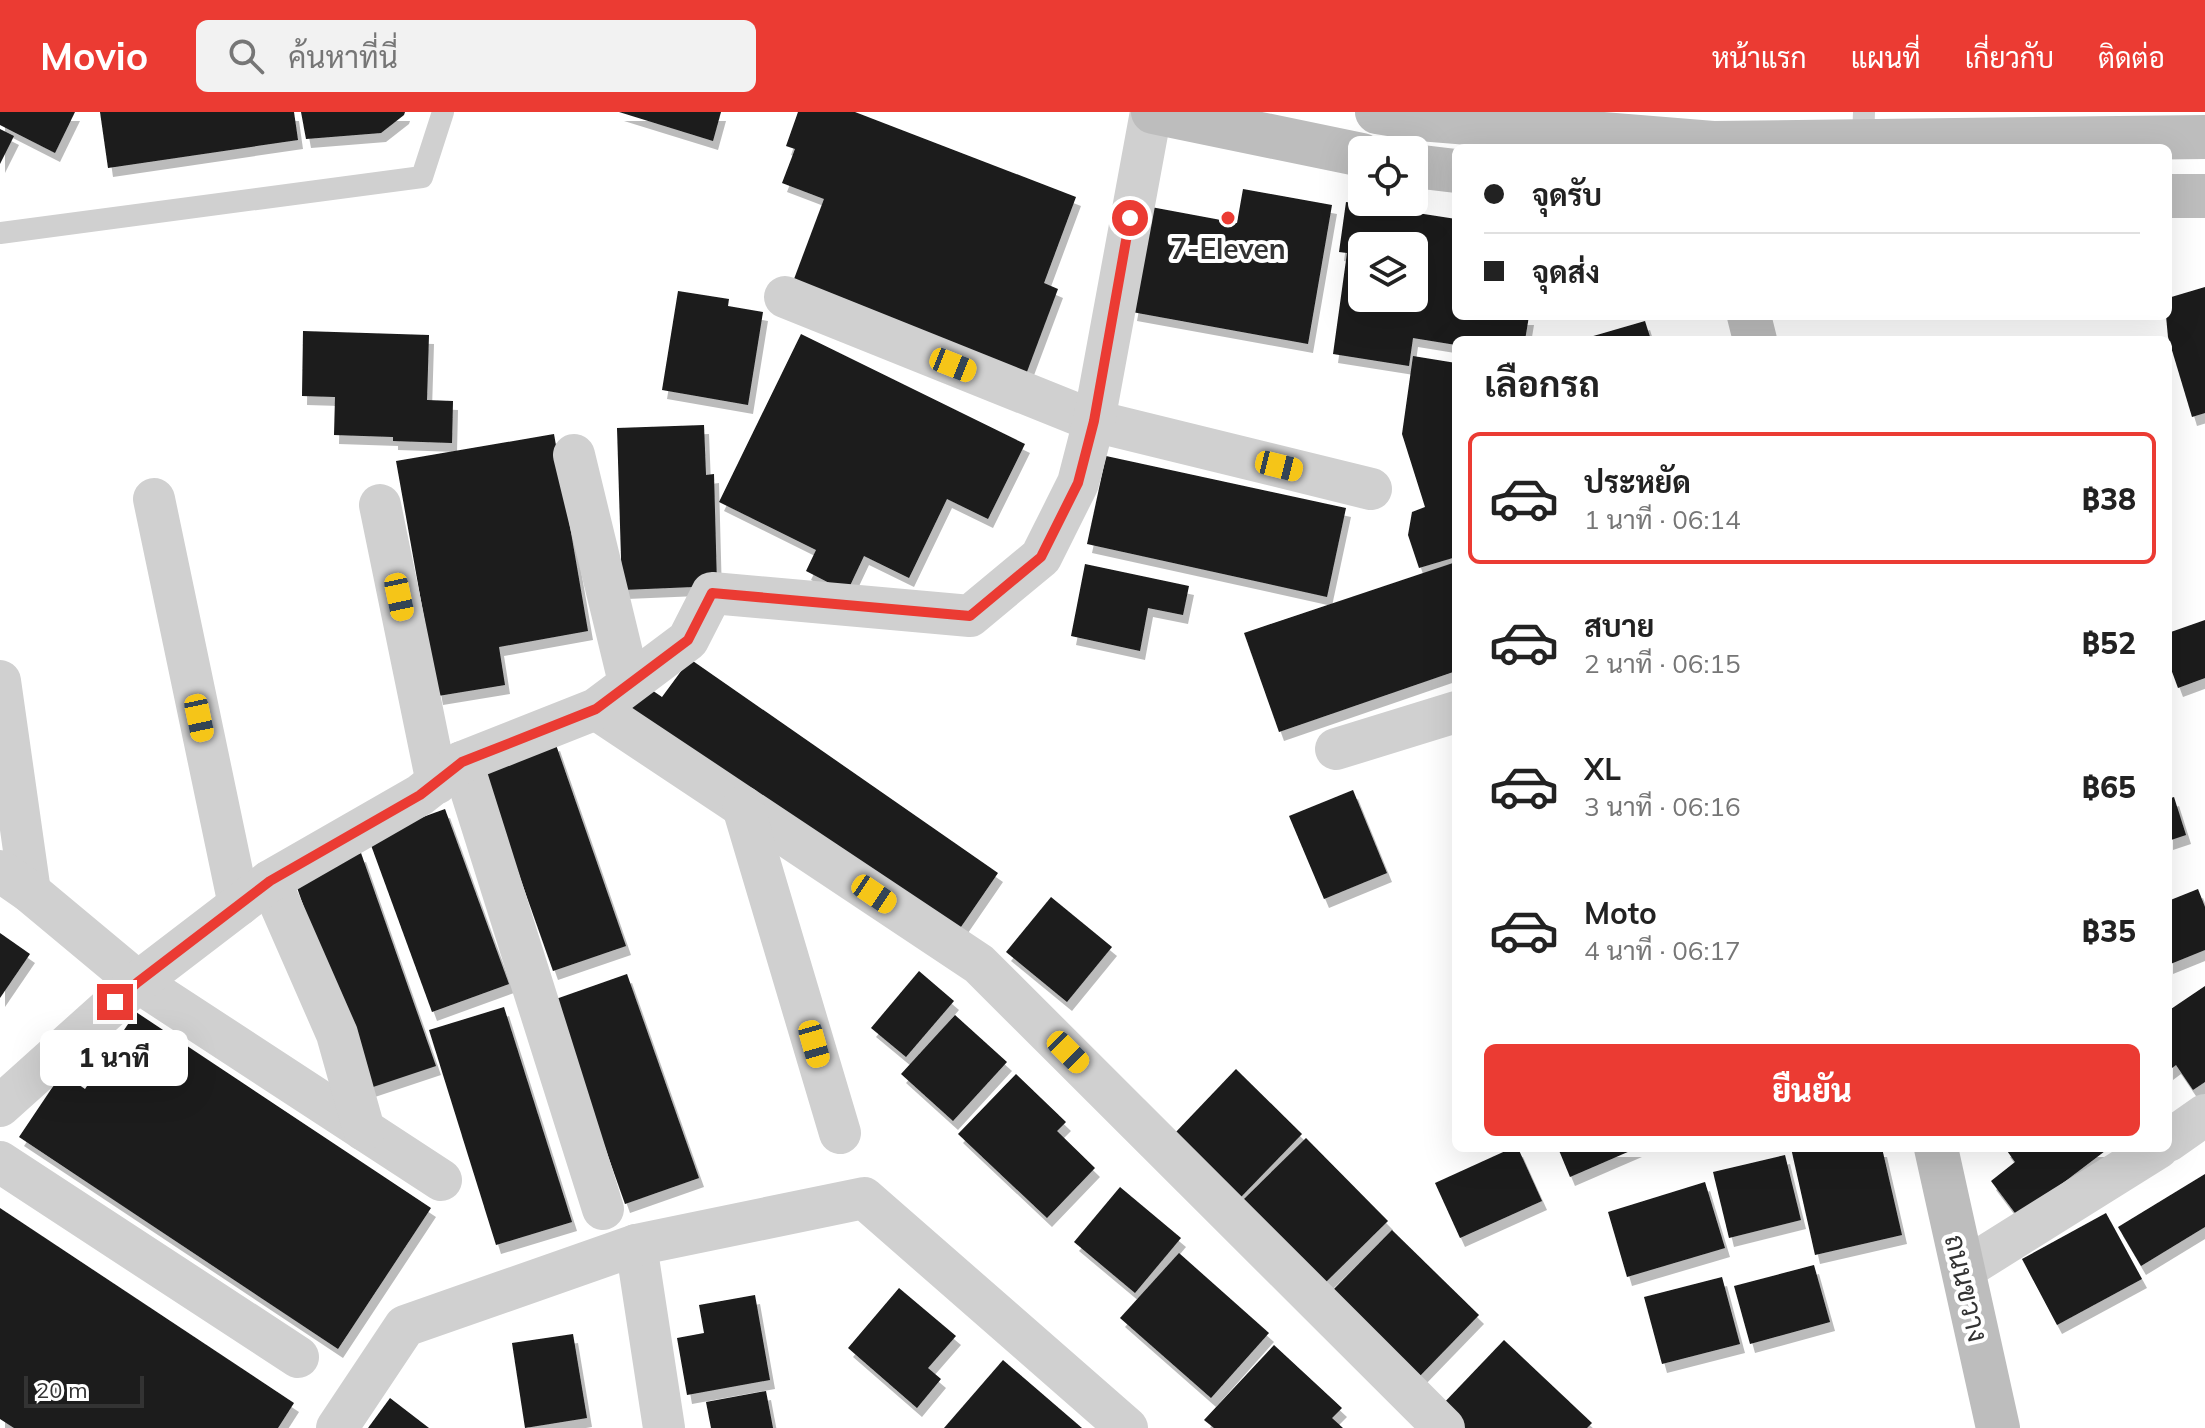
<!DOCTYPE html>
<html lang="th">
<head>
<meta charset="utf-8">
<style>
	body { margin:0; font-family:Mulish,Sarabun,sans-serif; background:#f2f2f2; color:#222; height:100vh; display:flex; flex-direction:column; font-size:30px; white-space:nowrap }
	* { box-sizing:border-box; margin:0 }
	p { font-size:26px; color:#767676 }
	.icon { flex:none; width:44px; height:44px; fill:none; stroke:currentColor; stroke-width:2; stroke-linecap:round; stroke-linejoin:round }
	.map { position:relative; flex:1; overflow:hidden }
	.details { position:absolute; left:1452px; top:224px; width:720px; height:816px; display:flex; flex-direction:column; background:#fff; border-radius:12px; box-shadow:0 8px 32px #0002 }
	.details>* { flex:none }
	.banner { position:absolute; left:1452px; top:32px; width:720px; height:176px; border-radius:12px; box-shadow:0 8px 32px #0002; display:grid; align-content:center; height:176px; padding:0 32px; background:#fff }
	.buttons { position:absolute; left:1348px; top:24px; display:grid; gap:16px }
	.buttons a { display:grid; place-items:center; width:80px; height:80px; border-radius:12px; background:#fff; box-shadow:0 8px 32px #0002; font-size:40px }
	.scale { position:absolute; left:24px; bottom:20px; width:120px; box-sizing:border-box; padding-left:8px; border:4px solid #333; border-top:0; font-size:22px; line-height:28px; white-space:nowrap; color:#333; -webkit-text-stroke:6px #fff; paint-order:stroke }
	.end { position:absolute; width:36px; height:36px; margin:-18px; border:10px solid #eb3b33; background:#fff; box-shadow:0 0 0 4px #fff }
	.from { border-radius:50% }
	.bubble { position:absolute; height:56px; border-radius:12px; background:#fff; box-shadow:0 8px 32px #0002; font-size:26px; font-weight:800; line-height:56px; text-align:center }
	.car { position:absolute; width:24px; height:48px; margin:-24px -12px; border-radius:10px; box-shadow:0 0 6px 2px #0007; background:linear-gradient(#f5c518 24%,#345 0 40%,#f5c518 0 76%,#345 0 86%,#f5c518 0) }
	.banner b { display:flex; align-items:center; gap:28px; height:76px; font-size:30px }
	.banner b+b { border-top:2px solid #e0e0e0 }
	.banner i { width:20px; height:20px; background:#222 }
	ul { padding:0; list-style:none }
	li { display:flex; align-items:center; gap:24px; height:132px; margin:0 16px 12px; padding:0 16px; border:4px solid transparent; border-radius:12px }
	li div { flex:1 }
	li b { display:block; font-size:30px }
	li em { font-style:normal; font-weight:800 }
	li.on { border-color:#eb3b33 }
	li>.icon { width:72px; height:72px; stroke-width:1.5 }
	h2 { padding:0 32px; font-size:36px; line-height:96px }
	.primary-button { display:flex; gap:16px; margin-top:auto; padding:16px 32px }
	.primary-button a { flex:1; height:92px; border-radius:12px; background:#eb3b33; color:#fff; font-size:32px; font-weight:800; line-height:92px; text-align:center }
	header { display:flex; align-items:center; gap:48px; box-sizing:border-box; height:112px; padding:0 40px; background:#eb3b33; color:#fff }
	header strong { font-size:38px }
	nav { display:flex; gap:44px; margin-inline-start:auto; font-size:28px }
	.search { width:560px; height:72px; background:#f2f2f2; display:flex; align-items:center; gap:20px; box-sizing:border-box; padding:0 28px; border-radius:12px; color:#767676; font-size:30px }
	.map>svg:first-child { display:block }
</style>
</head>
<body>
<header>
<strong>Movio</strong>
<div class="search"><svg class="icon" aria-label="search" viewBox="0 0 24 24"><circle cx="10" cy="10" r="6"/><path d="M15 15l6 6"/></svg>ค้นหาที่นี่</div>
<nav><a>หน้าแรก</a><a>แผนที่</a><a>เกี่ยวกับ</a><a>ติดต่อ</a></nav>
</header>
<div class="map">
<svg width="2205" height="1316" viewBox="0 0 2205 1316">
	<defs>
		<filter id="shadow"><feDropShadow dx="5" dy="9" stdDeviation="0" flood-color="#0004"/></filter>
	</defs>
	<rect width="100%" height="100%" fill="#fff"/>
	<g fill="#1a1a1a" fill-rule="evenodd" filter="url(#shadow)">
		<path d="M0,0H75L55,41L0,13Z"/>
		<path d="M100,0H294L298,28L108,56Z"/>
		<path d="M301,0H405L404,3L381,21L306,27Z"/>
		<path d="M619,0H721L713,29Z"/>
		<path d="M798,0H855L1076,85L1044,171L1058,177L1025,265L791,175L824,87L782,71L795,37L786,34Z"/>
		<path d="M0,17L14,24L0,52Z"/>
		<path d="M1243,77L1332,93L1308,232L1132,200L1151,95L1237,111Z"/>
		<path d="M1346,90L1456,107V204H1529L1525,228H1456V233L1413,226L1409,254L1333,242L1347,141L1339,140ZM1362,134H1414V186H1362Z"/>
		<path d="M2205,175V301L2192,305L2168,225L2166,204L2168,186Z"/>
		<path d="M678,179L729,187L728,194L763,200L748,293L662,278Z"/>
		<path d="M1645,209L1651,228H1583V227Z"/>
		<path d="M303,219L429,223L427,288L453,289L452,331L393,329V325L334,323L335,285L302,284Z"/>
		<path d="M801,222L1025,332L988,407L947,387L909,466L864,444L847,480L806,459L816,438L719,390Z"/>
		<path d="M1413,244L1456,251V445L1419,456L1408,423L1412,400L1425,395L1402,322Z"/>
		<path d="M704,313L706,363L714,362L717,474L622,478L617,316Z"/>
		<path d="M554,322L588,519L499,535L505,573L438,584L396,349Z"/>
		<path d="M1106,344L1346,396L1327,485L1087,432Z"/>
		<path d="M1456,450V559L1279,620L1244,521Z"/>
		<path d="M1085,452L1189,474L1183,503L1148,496L1140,539L1071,524Z"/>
		<path d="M2205,508V566L2178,576L2168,549V521Z"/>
		<path d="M690,547L998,761L952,828L624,600L643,572L662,585Z"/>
		<path d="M555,630L626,834L553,859L481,655Z"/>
		<path d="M1353,678L1387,761L1324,787L1289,704Z"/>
		<path d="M2174,685L2186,723L2168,729V687Z"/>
		<path d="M445,697L509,872L432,900L368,725Z"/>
		<path d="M361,741L436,954L367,977L293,764Z"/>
		<path d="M2198,777L2205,795V838L2168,853V789Z"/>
		<path d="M1051,785L1112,835L1067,890L1006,840Z"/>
		<path d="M0,821L30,842L0,886Z"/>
		<path d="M919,859L954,889L906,945L871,916Z"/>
		<path d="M627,862L699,1066L625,1092L553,888Z"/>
		<path d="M2205,874V970L2193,978L2176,953L2168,959V899Z"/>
		<path d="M504,895L572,1110L496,1133L429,918Z"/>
		<path d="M136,900L431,1096L338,1237L19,1025L62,961L85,977Z"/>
		<path d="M955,903L1007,950L953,1009L901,962Z"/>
		<path d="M1236,957L1302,1022L1240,1086L1174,1022Z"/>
		<path d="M1016,962L1066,1010L1057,1019L1095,1056L1047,1106L958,1022Z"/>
		<path d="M1306,1026L1388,1109L1325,1171L1243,1088Z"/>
		<path d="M1512,1036H1518L1542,1089L1460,1126L1435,1071Z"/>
		<path d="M1558,1036H1637L1570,1065Z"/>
		<path d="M1791,1036H1882L1902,1123L1815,1143Z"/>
		<path d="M2005,1036H2109L2018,1105L1991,1069L2015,1050Z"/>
		<path d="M1785,1043L1801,1108L1729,1126L1713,1060Z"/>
		<path d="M2205,1062V1115L2141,1154L2118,1115Z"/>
		<path d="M1705,1070L1725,1136L1627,1165L1608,1100Z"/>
		<path d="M1120,1075L1181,1126L1135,1181L1074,1130Z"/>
		<path d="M0,1096L294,1291L278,1316H14L0,1307Z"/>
		<path d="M2106,1101L2142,1167L2057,1213L2022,1147Z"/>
		<path d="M1392,1118L1479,1203L1418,1266L1330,1181Z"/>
		<path d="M1179,1141L1269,1221L1211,1286L1120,1206Z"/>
		<path d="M1814,1153L1830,1210L1750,1232L1734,1174Z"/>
		<path d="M1722,1165L1740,1232L1662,1252L1644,1185Z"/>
		<path d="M899,1176L956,1224L928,1256L941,1267L917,1296L848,1236Z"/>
		<path d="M755,1183L770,1268L687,1283L677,1226L704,1221L699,1193Z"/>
		<path d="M573,1222L587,1306L525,1316L512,1231Z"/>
		<path d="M1504,1228L1592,1311L1587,1316H1463L1440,1295Z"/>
		<path d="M1274,1233L1342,1296L1332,1306L1343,1316H1214L1204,1308Z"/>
		<path d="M1003,1248L1082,1316H944Z"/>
		<path d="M766,1279L773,1316H711L706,1290Z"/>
		<path d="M390,1286L429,1316H368Z"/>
	</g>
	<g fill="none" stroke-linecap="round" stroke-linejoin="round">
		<g stroke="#d0d0d0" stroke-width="22">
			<path d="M1863,29L1864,0"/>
			<path d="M0,121L422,65L443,0"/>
		</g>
		<g stroke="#d0d0d0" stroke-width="42">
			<path d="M785,185L1094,309L1371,377"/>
			<path d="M574,343L629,570"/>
			<path d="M154,387L239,793"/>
			<path d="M380,393L437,671"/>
			<path d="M0,569L30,780"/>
			<path d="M596,597L979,852L1444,1316"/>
			<path d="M1336,637L1456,600"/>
			<path d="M462,650L603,1097"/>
			<path d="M743,695L840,1021"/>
			<path d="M0,759L30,780L138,870L441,1068"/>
			<path d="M270,769L337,922L364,1018"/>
			<path d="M0,994L138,870L270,769L420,683L462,650L596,597L688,528L712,481L970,504L1041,445L1078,371L1094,309L1151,0"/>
			<path d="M2168,1029L2205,1003"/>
			<path d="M0,1050L298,1245"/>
			<path d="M636,1133L664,1316"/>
			<path d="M1963,1158L2158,1036"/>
			<path d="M337,1316L405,1214L636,1133L864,1086L1127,1316"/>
		</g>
		<g stroke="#bdbdbd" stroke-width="44">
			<path d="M1153,0L1362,43"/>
			<path d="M1377,0L1420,7L1713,31L2205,25"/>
			<path d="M1414,54L1456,59"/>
			<path d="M2168,84H2205"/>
			<path d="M1749,204L1755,228"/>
			<path d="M1936,1036L1998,1316"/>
		</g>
	</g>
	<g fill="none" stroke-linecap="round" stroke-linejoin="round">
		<path stroke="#eb3b33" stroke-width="10" d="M115,890L138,870L270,769L420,683L462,650L596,597L688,528L712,481L970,504L1041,445L1078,371L1094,309L1130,106"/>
	</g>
	<circle fill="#eb3b33" stroke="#fff" stroke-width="3" cx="1228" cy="106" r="8"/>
	<g text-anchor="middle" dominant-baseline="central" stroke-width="8" stroke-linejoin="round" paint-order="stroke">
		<g font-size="28" font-weight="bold" fill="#333" stroke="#fff">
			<text x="1228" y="136">7-Eleven</text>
		</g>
		<g font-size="28" fill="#333" stroke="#fff">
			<text transform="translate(1967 1176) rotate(77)">ถนนขวาง</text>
		</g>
	</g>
</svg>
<div class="buttons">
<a><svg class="icon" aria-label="locate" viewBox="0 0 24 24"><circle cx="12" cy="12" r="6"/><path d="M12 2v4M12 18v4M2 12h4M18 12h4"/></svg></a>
<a><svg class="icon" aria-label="layers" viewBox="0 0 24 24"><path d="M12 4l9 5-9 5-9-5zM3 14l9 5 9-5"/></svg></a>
</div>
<div class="scale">20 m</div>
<i class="end from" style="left:1130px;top:106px"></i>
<i class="end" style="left:115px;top:890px"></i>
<div class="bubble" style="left:40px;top:918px;width:148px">1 นาที</div>
<i class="car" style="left:953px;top:253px;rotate:112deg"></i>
<i class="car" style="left:1279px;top:354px;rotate:104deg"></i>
<i class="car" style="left:399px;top:485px;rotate:168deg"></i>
<i class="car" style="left:199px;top:606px;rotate:168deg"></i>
<i class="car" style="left:874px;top:782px;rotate:124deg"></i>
<i class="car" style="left:814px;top:932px;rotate:164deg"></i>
<i class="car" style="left:1068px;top:940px;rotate:135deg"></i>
<div class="banner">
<b><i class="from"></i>จุดรับ</b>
<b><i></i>จุดส่ง</b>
</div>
<section class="details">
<h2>เลือกรถ</h2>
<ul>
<li class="on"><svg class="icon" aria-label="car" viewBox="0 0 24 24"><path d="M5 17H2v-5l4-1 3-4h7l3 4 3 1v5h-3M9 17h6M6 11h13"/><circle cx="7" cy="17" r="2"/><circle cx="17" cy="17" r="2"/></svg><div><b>ประหยัด</b><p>1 นาที · 06:14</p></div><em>฿38</em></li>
<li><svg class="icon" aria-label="car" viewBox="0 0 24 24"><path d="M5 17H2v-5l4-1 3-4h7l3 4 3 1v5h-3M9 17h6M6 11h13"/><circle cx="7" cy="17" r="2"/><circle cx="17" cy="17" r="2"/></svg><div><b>สบาย</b><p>2 นาที · 06:15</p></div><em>฿52</em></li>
<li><svg class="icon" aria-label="car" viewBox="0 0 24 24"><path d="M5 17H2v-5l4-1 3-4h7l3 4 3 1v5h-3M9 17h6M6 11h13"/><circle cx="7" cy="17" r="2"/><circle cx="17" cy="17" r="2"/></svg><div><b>XL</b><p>3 นาที · 06:16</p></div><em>฿65</em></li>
<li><svg class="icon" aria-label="car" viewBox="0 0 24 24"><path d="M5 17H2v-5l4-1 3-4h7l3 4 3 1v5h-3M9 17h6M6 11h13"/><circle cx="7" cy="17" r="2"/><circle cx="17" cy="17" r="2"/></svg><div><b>Moto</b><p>4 นาที · 06:17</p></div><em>฿35</em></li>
</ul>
<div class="primary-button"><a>ยืนยัน</a></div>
</section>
</div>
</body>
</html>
